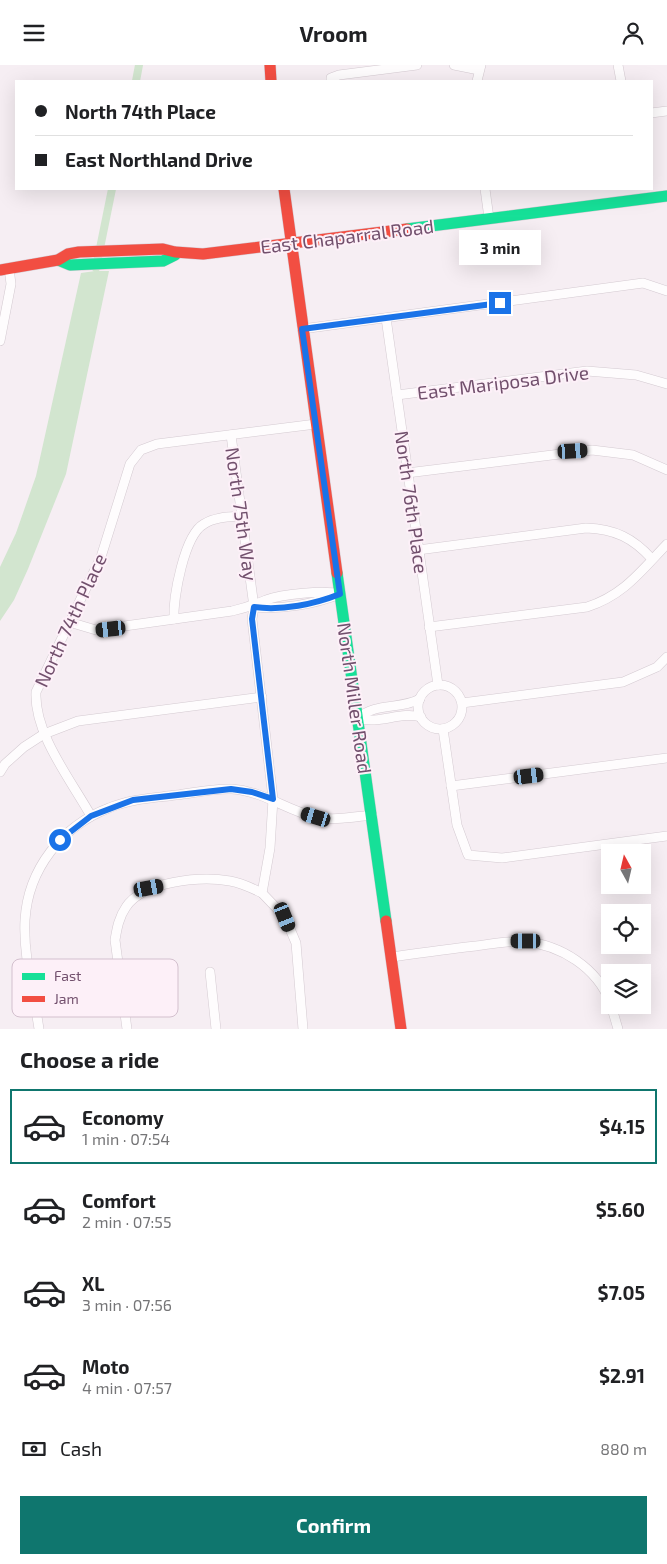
<!DOCTYPE html>
<html lang="en">
<head>
<meta charset="utf-8">
<style>
	body { margin:0; font-family:"Exo 2",sans-serif; background:#f2f2f2; color:#202124; height:100vh; display:flex; flex-direction:column; font-size:19px; white-space:nowrap }
	* { box-sizing:border-box; margin:0 }
	p { font-size:16px; color:#757577 }
	.icon { flex:none; width:28px; height:28px; fill:none; stroke:currentColor; stroke-width:2; stroke-linecap:round; stroke-linejoin:round }
	.map { position:relative; height:964px; overflow:hidden }
	.panel { display:flex; flex-direction:column; background:#fff; flex:1 }
	.panel>* { flex:none }
	.banner { position:absolute; left:15px; top:15px; width:638px; height:110px; border-radius:0px; box-shadow:0 5px 20px #0002; display:grid; align-content:center; height:110px; padding:0 20px; background:#fff }
	.needle { width:32px; rotate:352deg }
	.controls { position:absolute; left:601px; top:779px; display:grid; gap:10px }
	.controls a { display:grid; place-items:center; width:50px; height:50px; border-radius:0px; background:#fff; box-shadow:0 5px 20px #0002; font-size:25px }
	.end { position:absolute; width:22px; height:22px; margin:-11px; border:6px solid #1a73e8; background:#fff; box-shadow:0 0 0 2px #fff }
	.from { border-radius:50% }
	.bubble { position:absolute; height:35px; border-radius:0px; background:#fff; box-shadow:0 5px 20px #0002; font-size:16px; font-weight:700; line-height:35px; text-align:center }
	.car { position:absolute; width:15px; height:30px; margin:-15px -8px; border-radius:6px; box-shadow:0 0 4px 1px #0007; background:linear-gradient(#222 24%,#8ab4d8 0 40%,#222 0 76%,#8ab4d8 0 86%,#222 0) }
	.banner b { display:flex; align-items:center; gap:18px; height:48px; font-size:19px }
	.banner b+b { border-top:1px solid #e0e0e0 }
	.banner i { width:12px; height:12px; background:#202124 }
	ul { padding:0; list-style:none }
	li { display:flex; align-items:center; gap:15px; height:75px; margin:0 10px 8px; padding:0 10px; border:2px solid transparent; border-radius:0px }
	li div { flex:1 }
	li b { display:block; font-size:19px }
	li em { font-style:normal; font-weight:700 }
	li.selected { border-color:#0f766e }
	li>.icon { width:45px; height:45px; stroke-width:1.5 }
	h2 { padding:0 20px; font-size:22px; line-height:60px }
	.pay { display:flex; align-items:center; gap:12px; height:55px; padding:0 20px; font-size:19px }
	.pay p { margin-inline-start:auto }
	.button { display:flex; gap:10px; margin-top:auto; padding:10px 20px }
	.button a { flex:1; height:58px; border-radius:0px; background:#0f766e; color:#fff; font-size:20px; font-weight:700; line-height:58px; text-align:center }
	header { display:flex; justify-content:space-between; align-items:center; height:65px; padding:0 20px; background:#fff; font-size:22px; font-weight:700 }
	.map>svg:first-child { display:block }
</style>
</head>
<body>
<header><svg class="icon" aria-label="menu" viewBox="0 0 24 24"><path d="M4 6h16M4 12h16M4 18h16"/></svg>Vroom<svg class="icon" aria-label="person" viewBox="0 0 24 24"><circle cx="12" cy="8" r="4"/><path d="M4 21q1-7 8-7t8 7"/></svg></header>
<div class="map">
<svg width="667" height="964" viewBox="0 0 667 964">
	<rect width="100%" height="100%" fill="#f6eef3"/>
	<path fill="#d2e5cf" d="M95,206H109L66,409L28,504L14,535L0,556V502L16,468L36,411L81,208Z"/>
	<g fill="none" stroke-linecap="round" stroke-linejoin="round">
		<g stroke="#d2e5cf" stroke-width="8">
			<path d="M136,16L139,0"/>
			<path d="M96,203L112,124"/>
		</g>
		<g stroke="#d4cad1" stroke-width="10">
			<g id="street">
				<path d="M454,0L479,5"/>
				<path d="M618,0L621,16"/>
				<path d="M331,16V13L339,10L417,0"/>
				<path d="M477,16L481,0"/>
				<path d="M651,48L667,46"/>
				<path d="M485,124L489,153"/>
				<path d="M386,253L438,620"/>
				<path d="M302,264L643,218L667,226"/>
				<path d="M0,276L11,219L9,203"/>
				<path d="M397,330L587,306L636,310L667,319"/>
				<path d="M231,370L254,542L252,554L273,734L270,783L262,828L285,852L296,878L303,964"/>
				<path d="M407,408L592,385L633,390L667,405"/>
				<path d="M418,485L586,463C615,464 633,473 652,494"/>
				<path d="M254,542C282,545 314,539 340,529"/>
				<path d="M174,554C173,533 184,470 204,459C215,452 229,452 242,451"/>
				<path d="M69,557L96,565L232,546C245,543 254,540 266,535C282,529 324,525 340,529"/>
				<path d="M429,562L587,542C624,530 641,506 667,479"/>
				<circle cx="440" cy="642" r="22"/>
				<path d="M462,638L623,617L657,602L667,592"/>
				<path d="M358,653C377,637 399,645 420,634"/>
				<path d="M358,653C379,660 400,646 421,652"/>
				<path d="M443,664L457,760L468,790L502,793L667,771"/>
				<path d="M0,707L5,699L24,682L44,669L78,656L262,632"/>
				<path d="M451,721L667,693"/>
				<path d="M91,751C71,715 34,669 36,627L101,492L130,399L141,385L157,379L316,359"/>
				<path d="M392,892C420,888 448,884 476,881C492,879 510,875 526,877C561,880 597,903 610,937"/>
				<path d="M210,907L216,964"/>
				<path d="M611,940L618,964"/>
				<path d="M39,964C34,929 23,891 25,855C28,804 62,761 109,743C130,734 153,733 176,730C194,728 214,723 232,724C263,726 286,745 315,752C333,756 353,752 372,750"/>
				<path d="M127,964L115,875C117,863 119,852 126,842C143,816 201,811 230,816C241,818 252,823 262,828"/>
			</g>
		</g>
		<g stroke="#d4cad2" stroke-width="12">
			<g id="fast">
				<path d="M407,164L667,131"/>
				<path d="M58,195L70,200L163,196L175,190"/>
				<path d="M337,508L386,856"/>
			</g>
		</g>
		<g stroke="#d4cad2" stroke-width="12">
			<g id="jam">
				<path d="M270,0L271,16"/>
				<path d="M284,124L337,508"/>
				<path d="M0,205L58,195L68,189L79,187L163,184L175,187L203,189L407,164"/>
				<path d="M386,856L401,964"/>
			</g>
		</g>
		<use href="#street" stroke="#fefcfd" stroke-width="9"/>
		<use href="#fast" stroke="#16e098" stroke-width="11"/>
		<use href="#jam" stroke="#f24e42" stroke-width="11"/>
	</g>
	<g fill="none" stroke-linecap="round" stroke-linejoin="round">
		<path stroke="#1a73e8" stroke-width="6" d="M60,775L91,751L133,735L231,724L252,727L273,734L252,554L254,542C282,546 315,539 340,529L302,264L500,238"/>
	</g>
	<g text-anchor="middle" dominant-baseline="central" stroke-width="4" stroke-linejoin="round" paint-order="stroke">
		<g font-size="19" fill="#72506d" stroke="#fdf0f8">
			<text transform="translate(347 171) rotate(-7)">East Chaparral Road</text>
			<text transform="translate(503 317) rotate(-7)">East Mariposa Drive</text>
			<text transform="translate(412 437) rotate(82)">North 76th Place</text>
			<text transform="translate(242 449) rotate(82)">North 75th Way</text>
			<text transform="translate(70 555) rotate(-65)">North 74th Place</text>
			<text transform="translate(355 633) rotate(82)">North Miller Road</text>
		</g>
	</g>
	<rect x="12" y="894" width="166" height="58" rx="8" fill="#fdf0f8" stroke="#d3c0ce" stroke-width="1"/>
	<rect x="22" y="908" width="23" height="7" fill="#16e098"/>
	<rect x="22" y="931" width="23" height="6" fill="#f24e42"/>
	<g font-size="14" fill="#72506d">
		<text x="54" y="916">Fast</text>
		<text x="54" y="939">Jam</text>
	</g>
</svg>
<div class="controls">
<a><svg class="needle" viewBox="-14 -14 28 28"><path d="M0-13l5 13h-10z" fill="#e53935"/><path d="M0 13l5-13h-10z" fill="#757577"/></svg></a>
<a><svg class="icon" aria-label="locate" viewBox="0 0 24 24"><circle cx="12" cy="12" r="6"/><path d="M12 2v4M12 18v4M2 12h4M18 12h4"/></svg></a>
<a><svg class="icon" aria-label="layers" viewBox="0 0 24 24"><path d="M12 4l9 5-9 5-9-5zM3 14l9 5 9-5"/></svg></a>
</div>
<i class="end from" style="left:60px;top:775px"></i>
<i class="end" style="left:500px;top:238px"></i>
<div class="bubble" style="left:459px;top:165px;width:82px">3 min</div>
<i class="car" style="left:573px;top:386px;rotate:87deg"></i>
<i class="car" style="left:111px;top:564px;rotate:264deg"></i>
<i class="car" style="left:529px;top:711px;rotate:83deg"></i>
<i class="car" style="left:316px;top:752px;rotate:287deg"></i>
<i class="car" style="left:149px;top:823px;rotate:80deg"></i>
<i class="car" style="left:285px;top:852px;rotate:158deg"></i>
<i class="car" style="left:526px;top:876px;rotate:270deg"></i>
<div class="banner">
<b><i class="from"></i>North 74th Place</b>
<b><i></i>East Northland Drive</b>
</div>
</div>
<section class="panel">
<h2>Choose a ride</h2>
<ul>
<li class="selected"><svg class="icon" aria-label="car" viewBox="0 0 24 24"><path d="M5 17H2v-5l4-1 3-4h7l3 4 3 1v5h-3M9 17h6M6 11h13"/><circle cx="7" cy="17" r="2"/><circle cx="17" cy="17" r="2"/></svg><div><b>Economy</b><p>1 min · 07:54</p></div><em>$4.15</em></li>
<li><svg class="icon" aria-label="car" viewBox="0 0 24 24"><path d="M5 17H2v-5l4-1 3-4h7l3 4 3 1v5h-3M9 17h6M6 11h13"/><circle cx="7" cy="17" r="2"/><circle cx="17" cy="17" r="2"/></svg><div><b>Comfort</b><p>2 min · 07:55</p></div><em>$5.60</em></li>
<li><svg class="icon" aria-label="car" viewBox="0 0 24 24"><path d="M5 17H2v-5l4-1 3-4h7l3 4 3 1v5h-3M9 17h6M6 11h13"/><circle cx="7" cy="17" r="2"/><circle cx="17" cy="17" r="2"/></svg><div><b>XL</b><p>3 min · 07:56</p></div><em>$7.05</em></li>
<li><svg class="icon" aria-label="car" viewBox="0 0 24 24"><path d="M5 17H2v-5l4-1 3-4h7l3 4 3 1v5h-3M9 17h6M6 11h13"/><circle cx="7" cy="17" r="2"/><circle cx="17" cy="17" r="2"/></svg><div><b>Moto</b><p>4 min · 07:57</p></div><em>$2.91</em></li>
</ul>
<div class="pay"><svg class="icon" aria-label="cash" viewBox="0 0 24 24"><path d="M3 7h18v10H3z"/><circle cx="12" cy="12" r="2"/></svg>Cash<p>880 m</p></div>
<div class="button"><a>Confirm</a></div>
</section>
</body>
</html>
